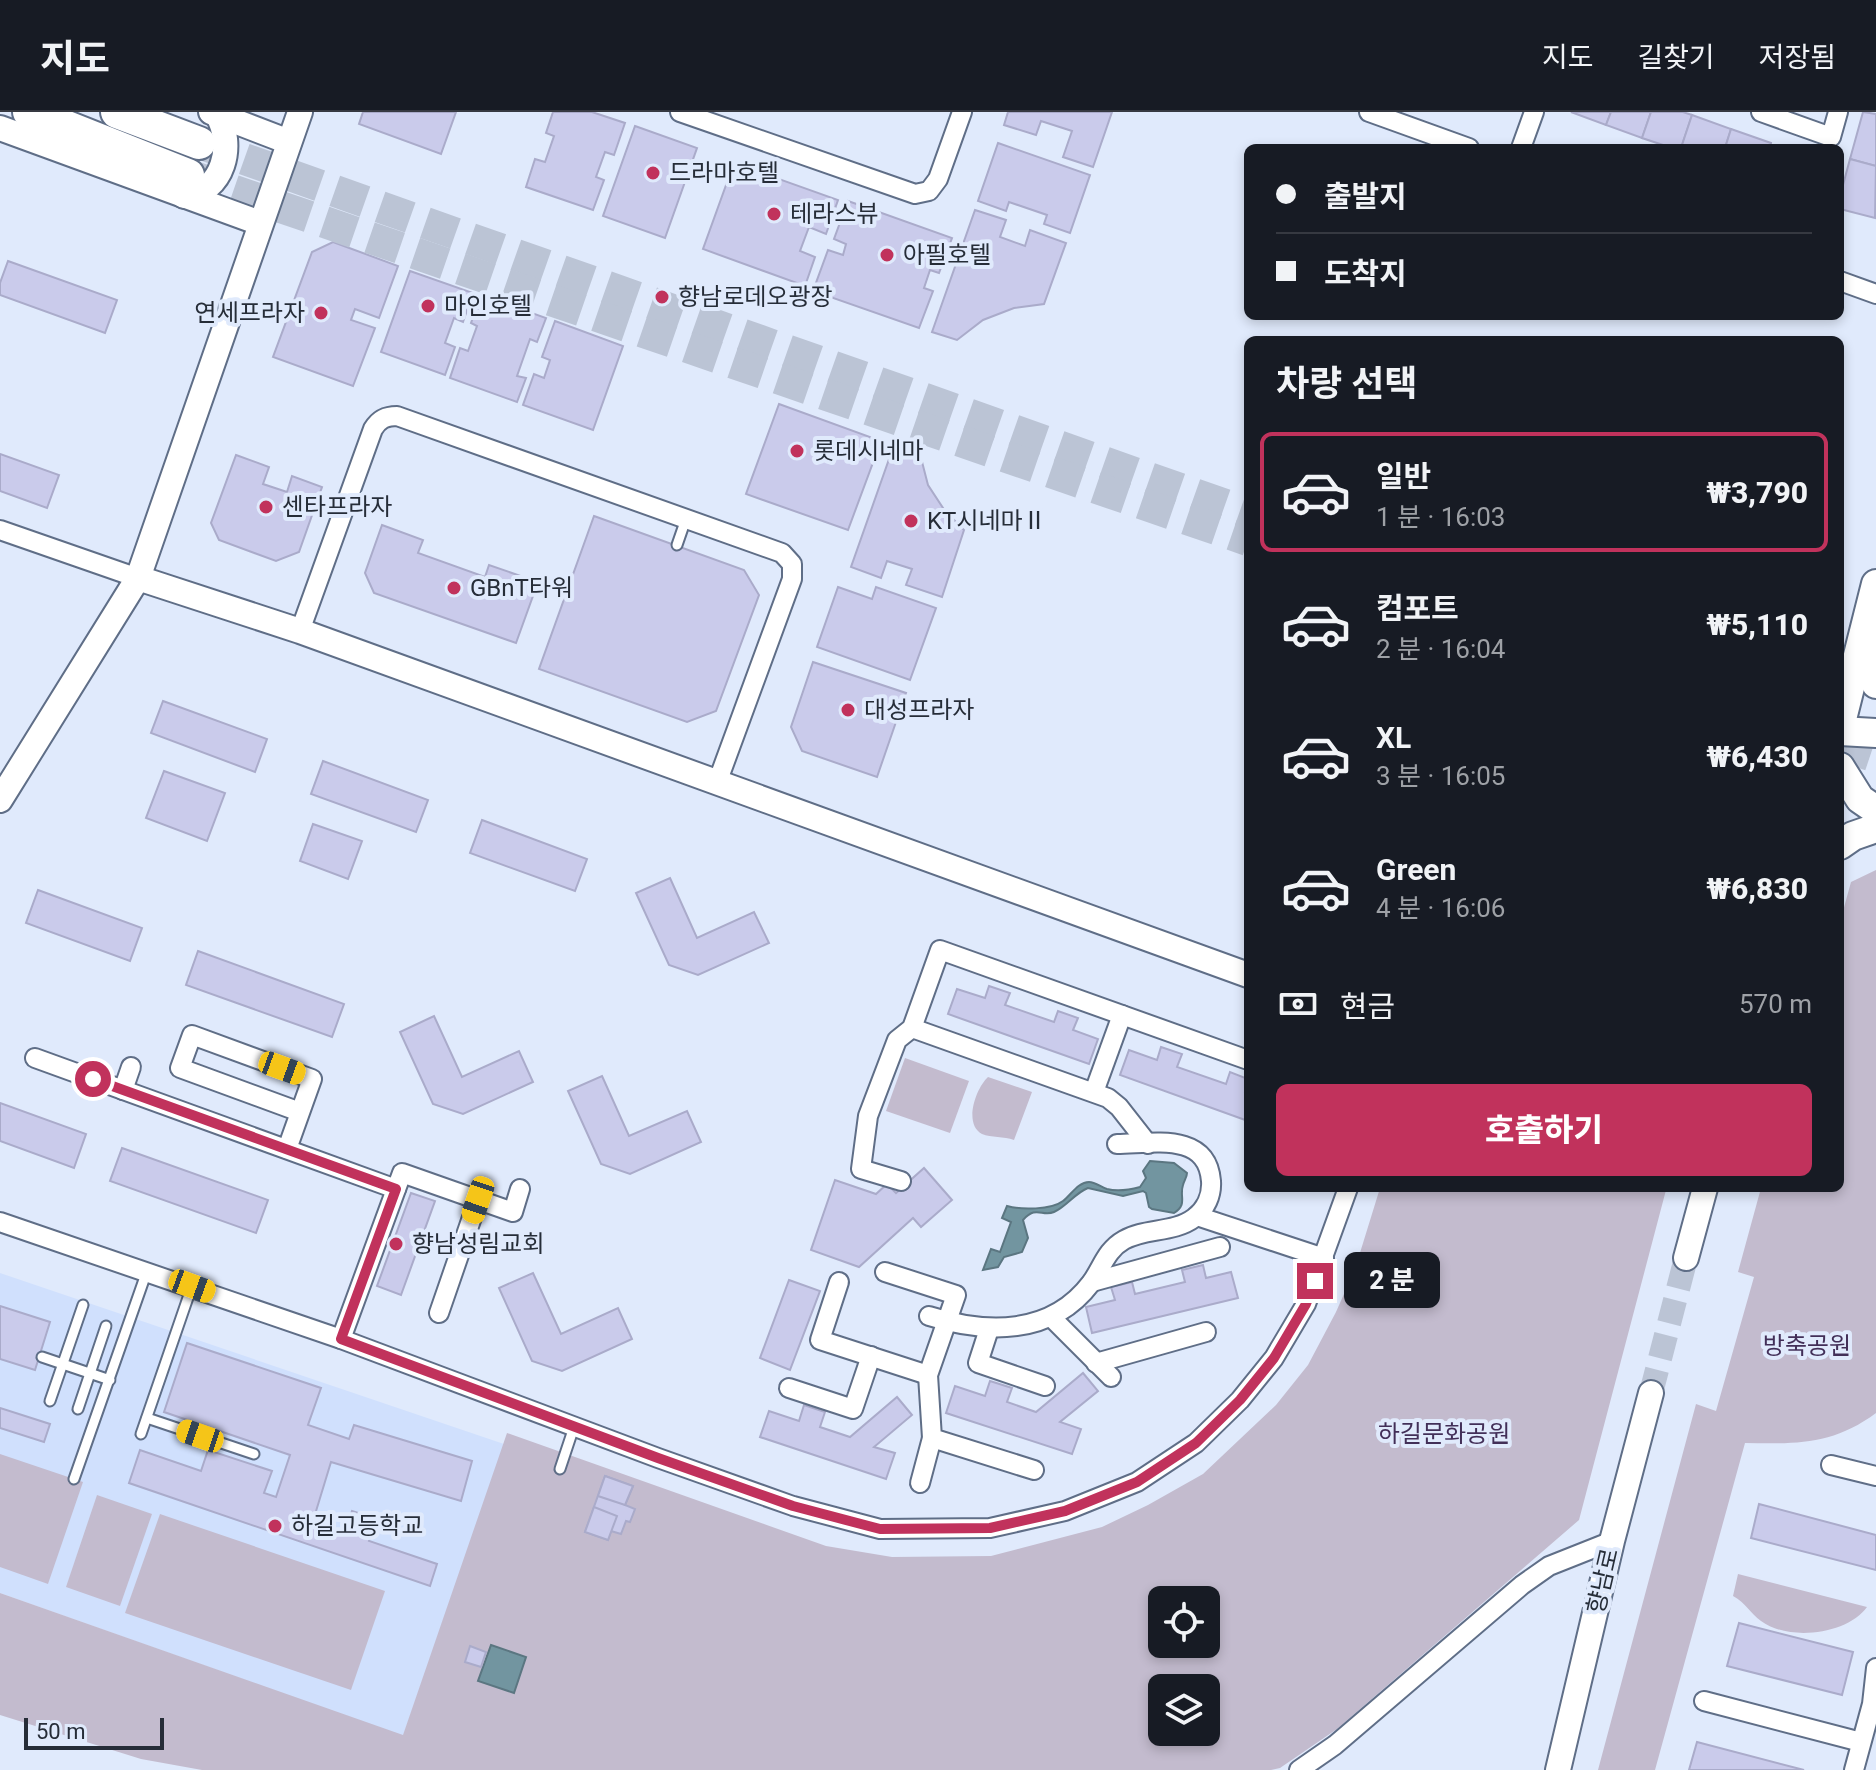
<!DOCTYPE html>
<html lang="ko">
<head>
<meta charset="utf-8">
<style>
	body { margin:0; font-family:Roboto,"Noto Sans KR",sans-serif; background:#20242c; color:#f1f3f6; height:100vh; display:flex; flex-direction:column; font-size:30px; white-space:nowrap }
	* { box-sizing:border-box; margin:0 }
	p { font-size:26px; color:#9ea1a6 }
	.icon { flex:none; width:44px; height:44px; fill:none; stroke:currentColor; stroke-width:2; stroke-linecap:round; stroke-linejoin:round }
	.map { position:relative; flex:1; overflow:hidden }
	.details { position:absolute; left:1244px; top:224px; width:600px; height:856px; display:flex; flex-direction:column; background:#171b24; border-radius:12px; box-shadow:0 4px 12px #0003 }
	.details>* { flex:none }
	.hud { position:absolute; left:1244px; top:32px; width:600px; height:176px; border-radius:12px; box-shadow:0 4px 12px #0003; display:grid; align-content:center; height:176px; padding:0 32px; background:#171b24 }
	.tools { position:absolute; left:1148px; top:1474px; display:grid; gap:16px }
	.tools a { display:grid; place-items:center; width:72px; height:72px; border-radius:12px; background:#171b24; box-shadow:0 4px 12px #0003; font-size:40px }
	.scale { position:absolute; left:24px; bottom:20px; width:140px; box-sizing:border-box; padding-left:8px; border:4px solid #262d38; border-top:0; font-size:22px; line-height:28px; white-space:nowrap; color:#262d38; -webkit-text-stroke:6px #e0eafc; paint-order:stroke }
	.end { position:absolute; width:36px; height:36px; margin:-18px; border:10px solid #c1325c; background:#fff; box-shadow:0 0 0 4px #fff }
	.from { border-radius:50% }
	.bubble { position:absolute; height:56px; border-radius:12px; background:#171b24; box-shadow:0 4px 12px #0003; font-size:26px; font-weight:800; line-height:56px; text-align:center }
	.car { position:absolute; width:24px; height:48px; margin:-24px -12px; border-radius:10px; box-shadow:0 0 6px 2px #0007; background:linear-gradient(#f5c518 24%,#345 0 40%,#f5c518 0 76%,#345 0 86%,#f5c518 0) }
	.hud b { display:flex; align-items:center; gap:28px; height:76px; font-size:30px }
	.hud b+b { border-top:2px solid #363941 }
	.hud i { width:20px; height:20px; background:#f1f3f6 }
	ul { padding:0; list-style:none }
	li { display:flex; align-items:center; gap:24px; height:120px; margin:0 16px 12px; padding:0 16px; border:4px solid transparent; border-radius:12px }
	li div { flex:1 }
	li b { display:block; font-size:30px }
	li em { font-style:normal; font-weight:800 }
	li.active { border-color:#c1325c }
	li>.icon { width:72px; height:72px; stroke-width:1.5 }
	h2 { padding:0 32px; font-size:36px; line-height:96px }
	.pay { display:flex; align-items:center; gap:20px; height:88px; padding:0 32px; font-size:30px }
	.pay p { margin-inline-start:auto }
	.action { display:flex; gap:16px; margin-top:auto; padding:16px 32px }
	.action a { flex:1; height:92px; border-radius:12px; background:#c1325c; color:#fff; font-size:32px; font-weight:800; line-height:92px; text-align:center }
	header { display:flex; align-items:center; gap:48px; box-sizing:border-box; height:112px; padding:0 40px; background:#171b24; border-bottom:2px solid #363941 }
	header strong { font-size:38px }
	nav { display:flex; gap:44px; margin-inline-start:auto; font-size:28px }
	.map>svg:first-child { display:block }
</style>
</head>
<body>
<header>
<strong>지도</strong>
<nav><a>지도</a><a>길찾기</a><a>저장됨</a></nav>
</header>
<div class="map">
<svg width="1876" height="1658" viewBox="0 0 1876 1658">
	<rect width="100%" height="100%" fill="#e0eafc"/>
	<path fill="#d0e0fd" d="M0,1161L504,1332L403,1624L0,1481Z"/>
	<g fill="#c3bbce" fill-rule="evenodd">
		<path d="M1876,758V1301C1833,1333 1796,1332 1745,1331L1655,1658H1598L1696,1292L1716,1299L1754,1165L1738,1160L1761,1076H1840V810L1851,770Z"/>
		<path d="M905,946L969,969L950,1021L886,999Z"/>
		<path d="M988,965L1032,980L1014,1028C1004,1024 991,1026 982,1022C963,1012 976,976 988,965Z"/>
		<path d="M1380,1076L1666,1078L1579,1408L1337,1617L1280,1656L1271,1658H202L141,1647L0,1603V1481L403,1623L507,1321L826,1434L892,1445L991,1444L1102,1415L1148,1393L1203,1362L1276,1293L1308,1253L1336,1200L1355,1157ZM1162,1488H1206V1532H1162ZM1162,1576H1206V1620H1162Z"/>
		<path d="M0,1342L83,1370L48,1472L0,1455Z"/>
		<path d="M97,1383L152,1402L120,1494L66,1475Z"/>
		<path d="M160,1402L385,1479L351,1578L125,1501Z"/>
		<path d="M1738,1462L1867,1495C1848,1522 1789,1530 1761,1509C1750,1501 1746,1491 1733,1484Z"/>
	</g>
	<g fill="#7295a0" stroke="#5b7681" stroke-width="2">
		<path d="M1150,1049L1174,1051L1187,1061C1187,1065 1184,1069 1183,1073C1179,1085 1188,1092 1174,1101L1152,1097L1149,1095L1146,1081L1143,1079L1123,1084L1088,1076C1075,1081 1066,1095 1054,1100C1042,1105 1036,1093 1023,1108L1028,1126L1022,1140L1004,1145L998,1155L983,1158L991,1137L1000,1140L1011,1110L1002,1106L1007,1094C1021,1098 1051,1098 1063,1089C1071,1083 1078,1070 1089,1070C1095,1070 1101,1075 1107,1077C1118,1080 1129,1078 1140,1075L1146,1066L1143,1059Z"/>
		<path d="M491,1533L526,1545L514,1581L478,1569Z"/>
	</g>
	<g fill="#cacbeb" stroke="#aaabca" stroke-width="2">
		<path d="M363,0H456L441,42L359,12Z"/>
		<path d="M553,0H592L625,11L614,43L605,40L596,65L604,68L593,98L526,75L535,47L545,50L554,24L546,21Z"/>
		<path d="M1008,0H1112L1093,55L1063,45L1072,19L1041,9L1036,23L1004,13Z"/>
		<path d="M1571,0H1611L1606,13Z"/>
		<path d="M1611,0H1651L1642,26L1606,13Z"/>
		<path d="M1651,0H1683L1692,3L1681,36H1672L1642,26Z"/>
		<path d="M1863,0L1876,2V54L1850,47Z"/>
		<path d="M1692,3L1731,17L1725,36H1681Z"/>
		<path d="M635,14L697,36L665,126L603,104Z"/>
		<path d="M1731,17L1771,31L1770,36H1725Z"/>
		<path d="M998,31L1090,63L1070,121L1044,112L1047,103L1009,90L1006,99L978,89Z"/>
		<path d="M1850,47L1876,54L1875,106L1840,97V84Z"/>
		<path d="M734,51L838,88L826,122L809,115L800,139L815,145L805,174L703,137Z"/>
		<path d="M848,89L952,126L939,161L930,158L924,176L933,179L919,216L813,179L828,138L843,143L846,132L834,127Z"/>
		<path d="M975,98L1006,108L1000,125L1025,134L1030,118L1066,131L1044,192L1014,196L983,208L957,228L932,220Z"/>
		<path d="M333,130L398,154L379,206L355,197L351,208L375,216L353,274L273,245L312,140Z"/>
		<path d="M8,149L117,188L105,221L0,183V171Z"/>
		<path d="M410,159L473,181L463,210L454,206L445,231L455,235L445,263L381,240Z"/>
		<path d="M481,183L546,206L537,230L530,227L517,264L526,266L517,290L450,266L460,236L468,239L477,214L471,211Z"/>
		<path d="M555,209L623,234L593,318L523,293L534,262L544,266L550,248L542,245Z"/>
		<path d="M779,292L881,329L848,418L746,382Z"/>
		<path d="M894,333L920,342L928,373L945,399L964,418L942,485L906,473L912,457L887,449L881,466L851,455Z"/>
		<path d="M0,342L59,363L47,396L0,379Z"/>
		<path d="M236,343L269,355L263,372L287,380L292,364L322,375L299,440L276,449L219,428L211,411Z"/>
		<path d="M594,404L744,458L759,483L716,599L687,610L539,557Z"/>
		<path d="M382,413L423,428L418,441L485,465L489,453L538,470L516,531L374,481L365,461Z"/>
		<path d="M838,475L872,487L876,475L936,496L910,568L817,535Z"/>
		<path d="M813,550L906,581L877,665L802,639L791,615Z"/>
		<path d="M163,589L267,627L255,660L151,621Z"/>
		<path d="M323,649L428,688L416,720L311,682Z"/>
		<path d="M164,659L225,681L207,729L146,706Z"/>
		<path d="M482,708L587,747L575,779L470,741Z"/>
		<path d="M313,712L362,729L348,767L300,749Z"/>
		<path d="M670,766L697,826L754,800L769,831L698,863L669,853L636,781Z"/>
		<path d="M38,778L142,816L130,849L26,811Z"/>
		<path d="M198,839L344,892L332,925L186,873Z"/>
		<path d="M989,874L1010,881L1005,893L1054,910L1058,899L1078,906L1073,918L1098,927L1089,952L948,902L957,877L985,886Z"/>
		<path d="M434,904L462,965L519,939L533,970L463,1002L433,992L400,920Z"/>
		<path d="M1161,935L1182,942L1177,955L1226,972L1230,960L1248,967L1245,980L1248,981V1009L1120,963L1129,938L1157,948Z"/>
		<path d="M602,964L629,1024L687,999L701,1030L630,1062L601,1052L568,979Z"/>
		<path d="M0,991L86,1022L74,1056L0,1029Z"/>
		<path d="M122,1036L268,1088L256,1121L110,1069Z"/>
		<path d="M924,1056L952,1088L921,1115L913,1106L859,1155L811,1138L835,1068L876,1082L887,1072L896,1081Z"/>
		<path d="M411,1081L435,1089L401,1183L377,1174Z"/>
		<path d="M1203,1153L1206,1166L1231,1160L1238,1186L1092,1221L1086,1195L1115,1188L1111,1175L1132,1170L1135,1182L1185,1170L1182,1158Z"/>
		<path d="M533,1161L561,1222L618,1196L632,1227L562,1259L532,1249L499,1176Z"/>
		<path d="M789,1168L820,1179L790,1258L760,1246Z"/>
		<path d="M0,1194L50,1210L35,1258L0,1247Z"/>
		<path d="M187,1231L321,1276L308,1313L349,1327L354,1313L472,1349L461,1389L331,1350L313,1409L345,1420L352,1399L377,1407L369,1429L437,1452L430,1474L129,1371L140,1338L201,1359L208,1338L272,1359L264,1381L276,1385L290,1343L164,1300Z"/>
		<path d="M1083,1261L1098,1279L1060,1310L1081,1317L1072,1342L946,1301L955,1274L985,1284L990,1269L1012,1276L1007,1290L1036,1300Z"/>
		<path d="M897,1285L912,1303L874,1335L895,1341L886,1367L760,1325L769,1299L799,1309L804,1293L825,1300L820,1315L850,1325Z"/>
		<path d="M0,1296L50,1312L44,1330L0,1316Z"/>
		<path d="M605,1364L633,1374L625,1393L635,1397L630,1410L626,1409L621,1422L611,1419L608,1428L585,1420Z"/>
		<path d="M605,1364L633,1374L625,1393L598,1384Z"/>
		<path d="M1759,1392L1876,1423V1458L1751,1426Z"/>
		<path d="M594,1395L617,1404L608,1428L585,1420Z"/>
		<path d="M1739,1511L1853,1540L1842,1583L1727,1554Z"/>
		<path d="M470,1534L486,1540L481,1555L465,1550Z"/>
		<path d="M1697,1630L1804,1658H1689Z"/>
	</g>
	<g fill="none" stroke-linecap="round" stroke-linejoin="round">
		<path stroke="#bbc4d5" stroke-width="24" stroke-dasharray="24 12" stroke-linecap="butt" d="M1651,1281L1686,1146"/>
		<g stroke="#bbc4d5" stroke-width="32" stroke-dasharray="32 16" stroke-linecap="butt">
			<path d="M199,31L1248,401"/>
			<path d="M188,63L1248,428"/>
			<path d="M1840,633L1876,645"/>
		</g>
		<g stroke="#5f6e87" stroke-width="13">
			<g id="lane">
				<path d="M677,433L686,407"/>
				<path d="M42,1245L110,1268"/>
				<path d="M50,1289L83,1193"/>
				<path d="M78,1297L106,1214"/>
				<path d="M147,1306L254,1342"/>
				<path d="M141,1322L192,1174"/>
				<path d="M560,1357L574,1315"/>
				<path d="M74,1367L147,1159"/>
			</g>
		</g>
		<g stroke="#5f6e87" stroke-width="22">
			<g id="street">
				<path d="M680,0L915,82L929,79L938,67L962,0"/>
				<path d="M1369,0L1469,36"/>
				<path d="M1761,0L1831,25L1838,0"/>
				<path d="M1521,36L1534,0"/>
				<path d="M1840,169L1876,182"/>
				<path d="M0,418L138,466"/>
				<path d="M300,519L373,317C379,307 386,304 397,304L782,441L792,452V467L717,671"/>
				<path d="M912,916L1108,986L1119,995L1148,1032"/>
				<path d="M35,946L396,1077"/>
				<path d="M123,978L131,955"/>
				<path d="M1094,980L1122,903"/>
				<path d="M287,1037L312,967L192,923L180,956L300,1000"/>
				<path d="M901,1069L861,1057L868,1004L897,928L912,916L940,838L1248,948"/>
				<path d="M1197,1104L1324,1146"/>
				<path d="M0,1110L341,1227L658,1346L793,1394L880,1417L990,1416L1065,1399L1137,1370L1196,1331L1240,1288L1274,1246L1306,1192L1348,1076"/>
				<path d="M885,1160L956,1183L928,1263L932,1326L1034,1358"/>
				<path d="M839,1170L820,1228L928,1263"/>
				<path d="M1092,1170L1220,1135"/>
				<path d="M439,1201L478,1088"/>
				<path d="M929,1204C986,1222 1051,1224 1091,1171C1102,1156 1106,1138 1124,1128C1145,1116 1174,1121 1194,1106C1206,1097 1212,1083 1211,1069C1207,1019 1151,1032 1117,1032"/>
				<path d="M1051,1205L1111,1265"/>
				<path d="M989,1217L978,1251L1045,1274"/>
				<path d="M341,1227L402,1061L513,1100L520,1077"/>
				<path d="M1096,1251L1206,1220"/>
				<path d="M789,1276L853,1297L871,1244"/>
				<path d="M1831,1353L1876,1364"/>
				<path d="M920,1371L932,1326"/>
				<path d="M1704,1589L1861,1630"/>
				<path d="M1299,1658L1335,1633L1522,1473L1549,1454L1612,1429"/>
				<path d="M1854,1658L1872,1592L1876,1556"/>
			</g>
		</g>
		<g stroke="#5f6e87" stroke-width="28">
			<g id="secondary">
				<path d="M211,0L289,30"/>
				<path d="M0,16L260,111"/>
				<path d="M184,84C224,80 235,33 217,2"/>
				<path d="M138,466L300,519L1248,863"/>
				<path d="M0,688L138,466L300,0"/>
				<path d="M1686,1146L1705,1076"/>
				<path d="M1558,1658L1612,1429L1651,1281"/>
			</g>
		</g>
		<g stroke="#5f6e87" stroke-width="32">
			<g id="primary">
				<path d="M1868,526L1870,551L1876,572"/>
				<path d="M1840,615L1876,472"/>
				<path d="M1840,619L1876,621"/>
				<path d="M1840,655L1860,687L1876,698"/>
				<path d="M1840,733L1853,724L1876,716"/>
			</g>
		</g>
		<g stroke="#5f6e87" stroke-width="36">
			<g id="highway">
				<path d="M29,0L188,63"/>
				<path d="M117,0L199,31"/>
			</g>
		</g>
		<use href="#lane" stroke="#fff" stroke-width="9"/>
		<use href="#street" stroke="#fff" stroke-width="18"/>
		<use href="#secondary" stroke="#fff" stroke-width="24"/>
		<use href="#primary" stroke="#fff" stroke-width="28"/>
		<use href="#highway" stroke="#fff" stroke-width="32"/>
	</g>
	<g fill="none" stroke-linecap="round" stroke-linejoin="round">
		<path stroke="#c1325c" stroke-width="10" d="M93,967L396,1077L341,1227L658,1346L793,1394L880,1417L990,1416L1065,1399L1137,1370L1196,1331L1240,1288L1274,1246L1306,1192L1315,1169"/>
	</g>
	<g fill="#c1325c" stroke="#e0eafc" stroke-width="3">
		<circle cx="653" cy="61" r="8"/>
		<circle cx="774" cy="102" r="8"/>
		<circle cx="887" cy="143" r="8"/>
		<circle cx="662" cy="185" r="8"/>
		<circle cx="428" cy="194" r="8"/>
		<circle cx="321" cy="201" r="8"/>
		<circle cx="797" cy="339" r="8"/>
		<circle cx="266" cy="395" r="8"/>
		<circle cx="911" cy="409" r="8"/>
		<circle cx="454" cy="476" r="8"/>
		<circle cx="848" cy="598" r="8"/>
		<circle cx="396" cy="1132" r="8"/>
		<circle cx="275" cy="1414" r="8"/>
	</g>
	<g text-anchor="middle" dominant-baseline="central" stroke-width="8" stroke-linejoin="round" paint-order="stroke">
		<g font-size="24" fill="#262d38" stroke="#e0eafc" text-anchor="start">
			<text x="669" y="61">드라마호텔</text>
			<text x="790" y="102">테라스뷰</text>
			<text x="903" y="143">아필호텔</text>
			<text x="678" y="185">향남로데오광장</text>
			<text x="444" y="194">마인호텔</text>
			<text x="305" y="201" text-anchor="end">연세프라자</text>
			<text x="813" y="339">롯데시네마</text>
			<text x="282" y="395">센타프라자</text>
			<text x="927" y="409">KT시네마Ⅱ</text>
			<text x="470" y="476">GBnT타워</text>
			<text x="864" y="598">대성프라자</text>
			<text x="412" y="1132">향남성림교회</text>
			<text x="291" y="1414">하길고등학교</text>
		</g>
		<g font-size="24" fill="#422f58" stroke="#e0eafc">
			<text x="1807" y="1234">방축공원</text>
			<text x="1444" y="1322">하길문화공원</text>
		</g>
		<g font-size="24" fill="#262d38" stroke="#e0eafc">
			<text transform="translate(1603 1469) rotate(-77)">향남로</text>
		</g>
	</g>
</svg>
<div class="tools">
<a><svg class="icon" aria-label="locate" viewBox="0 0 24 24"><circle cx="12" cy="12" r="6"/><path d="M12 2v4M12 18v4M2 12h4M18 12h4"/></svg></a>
<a><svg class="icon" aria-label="layers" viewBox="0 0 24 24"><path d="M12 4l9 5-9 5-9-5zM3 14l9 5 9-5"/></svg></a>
</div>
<div class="scale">50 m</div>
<i class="end from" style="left:93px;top:967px"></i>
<i class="end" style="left:1315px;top:1169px"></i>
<div class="bubble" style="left:1344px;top:1140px;width:96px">2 분</div>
<i class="car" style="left:282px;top:956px;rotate:110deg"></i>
<i class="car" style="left:478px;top:1088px;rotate:199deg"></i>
<i class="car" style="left:192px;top:1174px;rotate:110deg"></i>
<i class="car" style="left:200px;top:1324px;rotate:289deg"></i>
<div class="hud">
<b><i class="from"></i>출발지</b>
<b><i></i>도착지</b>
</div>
<section class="details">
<h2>차량 선택</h2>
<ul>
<li class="active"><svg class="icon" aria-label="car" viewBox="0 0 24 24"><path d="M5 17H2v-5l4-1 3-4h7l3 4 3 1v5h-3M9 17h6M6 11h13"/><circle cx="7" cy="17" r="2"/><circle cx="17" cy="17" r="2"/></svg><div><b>일반</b><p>1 분 · 16:03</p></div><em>₩3,790</em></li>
<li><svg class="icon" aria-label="car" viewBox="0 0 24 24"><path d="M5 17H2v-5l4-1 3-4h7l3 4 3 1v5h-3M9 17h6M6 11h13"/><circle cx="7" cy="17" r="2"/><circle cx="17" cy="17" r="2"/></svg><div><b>컴포트</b><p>2 분 · 16:04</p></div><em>₩5,110</em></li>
<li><svg class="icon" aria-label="car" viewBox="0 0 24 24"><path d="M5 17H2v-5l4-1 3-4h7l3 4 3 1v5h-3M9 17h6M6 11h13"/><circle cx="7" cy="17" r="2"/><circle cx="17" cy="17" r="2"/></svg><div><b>XL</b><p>3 분 · 16:05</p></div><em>₩6,430</em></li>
<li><svg class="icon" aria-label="car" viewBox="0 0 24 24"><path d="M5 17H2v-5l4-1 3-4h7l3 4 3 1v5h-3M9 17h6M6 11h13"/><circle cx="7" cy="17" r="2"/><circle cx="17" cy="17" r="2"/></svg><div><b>Green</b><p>4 분 · 16:06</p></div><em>₩6,830</em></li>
</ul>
<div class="pay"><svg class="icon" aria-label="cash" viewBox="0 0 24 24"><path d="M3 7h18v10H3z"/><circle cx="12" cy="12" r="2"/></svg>현금<p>570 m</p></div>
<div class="action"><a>호출하기</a></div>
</section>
</div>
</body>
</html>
